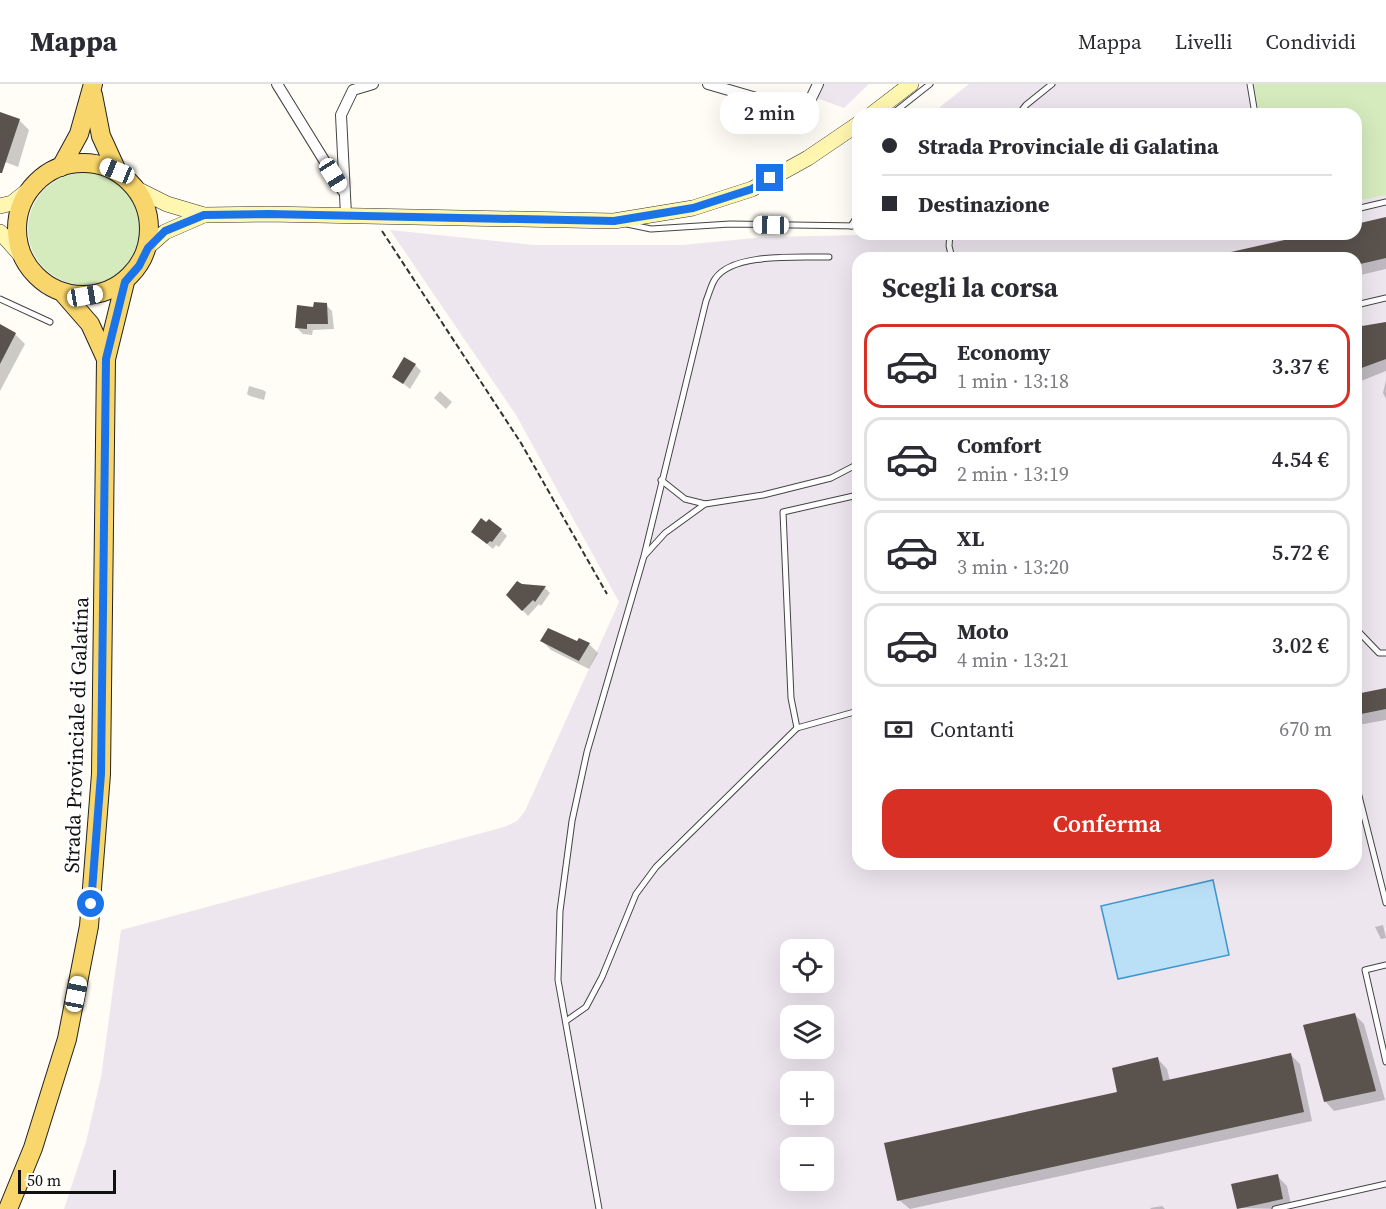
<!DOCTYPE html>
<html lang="it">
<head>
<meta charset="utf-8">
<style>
	body { margin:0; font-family:"Source Serif 4",serif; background:#f7f7f7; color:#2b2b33; height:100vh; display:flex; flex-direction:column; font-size:22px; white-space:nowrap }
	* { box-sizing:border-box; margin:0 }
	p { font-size:20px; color:#7c7c81 }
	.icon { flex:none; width:33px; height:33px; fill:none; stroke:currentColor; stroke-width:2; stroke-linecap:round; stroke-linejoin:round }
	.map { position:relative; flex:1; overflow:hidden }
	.side { position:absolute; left:852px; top:168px; width:510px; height:618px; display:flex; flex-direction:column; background:#fff; border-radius:18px; box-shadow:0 6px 24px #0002 }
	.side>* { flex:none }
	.guide { position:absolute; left:852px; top:24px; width:510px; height:132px; border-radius:18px; box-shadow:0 6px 24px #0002; display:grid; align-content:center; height:132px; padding:0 30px; background:#fff }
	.buttons { position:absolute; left:780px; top:855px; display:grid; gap:12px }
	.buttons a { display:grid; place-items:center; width:54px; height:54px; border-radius:12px; background:#fff; box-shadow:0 6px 24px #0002; font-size:30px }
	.scale { position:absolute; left:18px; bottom:15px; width:98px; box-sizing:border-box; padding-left:6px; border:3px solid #111; border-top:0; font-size:16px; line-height:21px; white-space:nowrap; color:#111; -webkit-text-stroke:4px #fff; paint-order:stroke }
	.end { position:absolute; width:27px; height:27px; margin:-14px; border:8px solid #1a73e8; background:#fff; box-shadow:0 0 0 3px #fff }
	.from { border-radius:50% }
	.bubble { position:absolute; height:42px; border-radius:18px; background:#fff; box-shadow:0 6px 24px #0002; font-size:20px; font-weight:600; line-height:42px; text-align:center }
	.car { position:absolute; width:18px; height:36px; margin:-18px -9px; border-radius:8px; box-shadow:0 0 4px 2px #0007; background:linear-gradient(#fff 24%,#345 0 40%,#fff 0 76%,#345 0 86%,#fff 0) }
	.guide b { display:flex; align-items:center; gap:21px; height:57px; font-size:22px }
	.guide b+b { border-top:2px solid #e1e1e2 }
	.guide i { width:15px; height:15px; background:#2b2b33 }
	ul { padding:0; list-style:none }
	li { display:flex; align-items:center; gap:18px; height:84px; margin:0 12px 9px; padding:0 18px; border:3px solid #e1e1e2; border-radius:18px }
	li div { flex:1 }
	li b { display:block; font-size:22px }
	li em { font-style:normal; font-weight:600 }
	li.active { border-color:#d93025 }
	li>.icon { width:54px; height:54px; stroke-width:1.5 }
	h2 { padding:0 30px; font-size:27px; line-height:72px }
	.pay { display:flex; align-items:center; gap:15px; height:66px; padding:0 30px; font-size:22px }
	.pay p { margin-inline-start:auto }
	.primary-button { display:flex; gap:12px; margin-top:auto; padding:12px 30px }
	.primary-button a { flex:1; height:69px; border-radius:18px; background:#d93025; color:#fff; font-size:24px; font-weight:600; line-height:69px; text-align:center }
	header { display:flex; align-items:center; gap:36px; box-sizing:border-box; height:84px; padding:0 30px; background:#fff; border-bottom:2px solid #e1e1e2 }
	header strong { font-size:28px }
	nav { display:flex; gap:33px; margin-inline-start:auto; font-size:21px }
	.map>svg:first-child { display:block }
</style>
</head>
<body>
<header>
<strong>Mappa</strong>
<nav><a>Mappa</a><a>Livelli</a><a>Condividi</a></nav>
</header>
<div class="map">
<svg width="1386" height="1125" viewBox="0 0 1386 1125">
	<rect width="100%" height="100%" fill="#fffdf5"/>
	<g fill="#eee6ef" fill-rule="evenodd">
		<path d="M823,0H869L844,24L817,14Z"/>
		<path d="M969,0H1386V1125H64L86,1058L101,993L121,846L504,743L517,737L525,727L619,518L516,331L390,146L534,161H683L764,153L910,150H1356V30H931ZM858,174H1356V780H858ZM790,866H824V898H790ZM790,932H824V964H790ZM790,998H824V1030H790ZM790,1064H824V1096H790Z"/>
	</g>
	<g fill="#d5ebbd">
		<path d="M1254,0H1386V111L1356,117V30H1259Z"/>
		<circle cx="84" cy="145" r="56"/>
	</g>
	<path fill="#b9e0f7" stroke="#3f96cf" stroke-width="1.5" d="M1213,796L1229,871L1118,895L1101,822Z"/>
	<g fill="#0003">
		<path d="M0,30L19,36L29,46L18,83L0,76Z"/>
		<path d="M1386,135V185L1356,192V174H1219V172L1318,150H1356V142Z"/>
		<path d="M326,221L332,227L334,245L313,246L312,251L303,250L297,244Z"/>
		<path d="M1386,240V287L1356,299V245Z"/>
		<path d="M0,242L15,250L25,260L0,307Z"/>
		<path d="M415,281L421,287L410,305L394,292Z"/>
		<path d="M1386,296V315L1383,309Z"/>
		<path d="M249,302L263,306L266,308L264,316L250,312L247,310Z"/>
		<path d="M440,307L452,318L446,325L434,314Z"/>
		<path d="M501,446L507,452L499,463L496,461L493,465L473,448Z"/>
		<path d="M521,501L545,504L550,509L541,522L539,520L528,532L508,511Z"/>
		<path d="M555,547L578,560H589L598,569L589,585L551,566L542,557Z"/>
		<path d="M1386,606V636L1358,641L1356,612Z"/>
		<path d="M1383,841L1386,854L1381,855L1375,843Z"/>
		<path d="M1354,930L1364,940L1385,1016L1334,1027L1325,1017Z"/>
		<path d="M1291,971L1300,980L1312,1037L910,1125L899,1116L1119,1009L1158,975L1167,985L1170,997Z"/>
		<path d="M1277,1092L1287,1102L1292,1125L1238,1124Z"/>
		<path d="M1162,1122L1165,1125H1151L1150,1124Z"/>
	</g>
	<g fill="#5a524d">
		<path d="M0,28L20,35L2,89H0Z"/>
		<path d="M1386,133V174L1356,181V174H1223L1222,170L1311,150H1356V140Z"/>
		<path d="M314,218L327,219L328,240H307V245L295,244L297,221L313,223Z"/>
		<path d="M1386,238V275L1356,286V243Z"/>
		<path d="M0,240L16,249L0,280Z"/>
		<path d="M404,273L416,280L403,300L392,293Z"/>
		<path d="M481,434L486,438L489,435L502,445L492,458L490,457L487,460L471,448Z"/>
		<path d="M517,497L522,500L546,502L535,518L533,516L522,527L506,511Z"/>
		<path d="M548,544L577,557L579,554L590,559L579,577L540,557Z"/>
		<path d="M1386,604V625L1356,631V610Z"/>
		<path d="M1355,929L1376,1007L1324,1018L1303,941Z"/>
		<path d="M1291,969L1304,1028L897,1117L884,1059L1117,1008L1112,984L1158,973L1163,997Z"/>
		<path d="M1278,1090L1283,1115L1237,1125L1231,1100Z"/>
	</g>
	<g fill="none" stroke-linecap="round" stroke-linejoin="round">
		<g stroke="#444" stroke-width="7">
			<g id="lane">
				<path d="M1250,0L1255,30"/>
				<path d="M892,30L930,0"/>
				<path d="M1019,30L1026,21L1052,0"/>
				<path d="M1356,125L1386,118"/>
				<path d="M627,140L651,145L730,140L858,142"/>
				<path d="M851,142L858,131"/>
				<path d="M950,150L949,162L952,174"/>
				<path d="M0,215L50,238"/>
				<path d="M1356,221L1386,214"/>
				<path d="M661,396L685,415L705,420L763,411L831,394L858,380"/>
				<path d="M645,471L665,449L705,420"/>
				<path d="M1356,545L1379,569H1386"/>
				<path d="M797,644L791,614L783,428L858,411"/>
				<path d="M1356,700L1386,819"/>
				<path d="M1386,881L1365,886L1386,978"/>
				<path d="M566,937L586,923L602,893L636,810L656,783L797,644L858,627"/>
				<path d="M599,1125L558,896L560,827L572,737L587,668L644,472L706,217C709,210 711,201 715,195C733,168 799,174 829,173"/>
				<path d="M1275,1125L1386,1100"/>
			</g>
		</g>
		<g stroke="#444" stroke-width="12">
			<g id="street">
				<path d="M277,0L343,107"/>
				<path d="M708,0L798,26L807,23L818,0"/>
				<path d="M346,131L341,31L353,6L373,0"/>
			</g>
		</g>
		<g stroke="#333" stroke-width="16">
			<g id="secondary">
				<path d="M872,30L911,0"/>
				<path d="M137,105L167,120L204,131L268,130L614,137L693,124L752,105L808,74L858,40"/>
				<path d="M0,122L12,119L31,104"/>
				<path d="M0,148L24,175"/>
				<path d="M148,163L165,148L204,131"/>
			</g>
		</g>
		<g stroke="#222" stroke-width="20">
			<g id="primary">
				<path d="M93,11L101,52L117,87"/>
				<circle cx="83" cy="145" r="66"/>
				<path d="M61,83L79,50L93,0"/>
				<path d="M63,209L90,240L106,275"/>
				<path d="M8,1125L33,1064L67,955L89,842L101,690L106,275L125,198"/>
			</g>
		</g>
		<path stroke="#333" stroke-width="2" stroke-dasharray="6 3" stroke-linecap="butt" d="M382,147L521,359L607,510"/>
		<use href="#lane" stroke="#fff" stroke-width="5"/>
		<use href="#street" stroke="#fff" stroke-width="10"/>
		<use href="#secondary" stroke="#fff6b0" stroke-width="15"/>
		<use href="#primary" stroke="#f9d66b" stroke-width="18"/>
	</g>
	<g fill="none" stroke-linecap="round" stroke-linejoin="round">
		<path stroke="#1a73e8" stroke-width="8" d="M91,820L101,690L106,275L125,198L139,182L148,164L165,147L204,131L268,130L614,137L693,124L752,105L770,94"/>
	</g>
	<g text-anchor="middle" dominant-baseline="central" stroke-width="6" stroke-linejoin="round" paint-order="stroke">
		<g font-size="21" fill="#111" stroke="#fff">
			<text transform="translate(76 651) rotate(-88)">Strada Provinciale di Galatina</text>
		</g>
	</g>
</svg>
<div class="buttons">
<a><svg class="icon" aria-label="locate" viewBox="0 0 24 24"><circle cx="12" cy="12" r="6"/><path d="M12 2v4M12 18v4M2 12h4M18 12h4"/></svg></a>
<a><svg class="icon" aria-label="layers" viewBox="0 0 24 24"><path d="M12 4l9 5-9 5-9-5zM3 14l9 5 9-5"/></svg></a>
<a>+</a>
<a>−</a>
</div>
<div class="scale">50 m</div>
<i class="end from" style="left:91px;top:820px"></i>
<i class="end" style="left:770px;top:94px"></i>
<div class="bubble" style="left:720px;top:8px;width:99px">2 min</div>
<i class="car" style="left:117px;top:87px;rotate:292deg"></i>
<i class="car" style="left:333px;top:91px;rotate:148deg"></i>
<i class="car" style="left:771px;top:141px;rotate:271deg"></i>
<i class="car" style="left:85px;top:212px;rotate:80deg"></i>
<i class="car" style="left:76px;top:910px;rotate:11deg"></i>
<div class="guide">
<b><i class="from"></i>Strada Provinciale di Galatina</b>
<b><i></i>Destinazione</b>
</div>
<section class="side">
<h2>Scegli la corsa</h2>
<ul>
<li class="active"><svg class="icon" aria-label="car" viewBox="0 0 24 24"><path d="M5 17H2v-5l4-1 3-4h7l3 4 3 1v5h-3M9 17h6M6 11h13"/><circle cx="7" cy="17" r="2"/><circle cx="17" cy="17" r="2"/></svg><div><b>Economy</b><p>1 min · 13:18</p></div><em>3.37 €</em></li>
<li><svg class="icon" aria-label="car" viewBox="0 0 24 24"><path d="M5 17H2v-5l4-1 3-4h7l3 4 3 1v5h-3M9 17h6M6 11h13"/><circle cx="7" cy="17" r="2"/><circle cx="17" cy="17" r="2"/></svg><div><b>Comfort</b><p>2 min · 13:19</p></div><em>4.54 €</em></li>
<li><svg class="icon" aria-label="car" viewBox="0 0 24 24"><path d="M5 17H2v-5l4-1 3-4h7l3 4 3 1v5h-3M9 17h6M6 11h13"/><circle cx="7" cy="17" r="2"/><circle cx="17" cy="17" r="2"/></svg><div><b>XL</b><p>3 min · 13:20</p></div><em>5.72 €</em></li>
<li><svg class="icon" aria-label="car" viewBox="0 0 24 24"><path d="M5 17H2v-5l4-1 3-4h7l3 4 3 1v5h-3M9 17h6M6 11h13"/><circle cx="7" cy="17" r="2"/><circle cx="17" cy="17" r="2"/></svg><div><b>Moto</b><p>4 min · 13:21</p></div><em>3.02 €</em></li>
</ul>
<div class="pay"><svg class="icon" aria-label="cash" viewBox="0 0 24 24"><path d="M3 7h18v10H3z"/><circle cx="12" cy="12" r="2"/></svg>Contanti<p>670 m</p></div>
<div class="primary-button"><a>Conferma</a></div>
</section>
</div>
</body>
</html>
